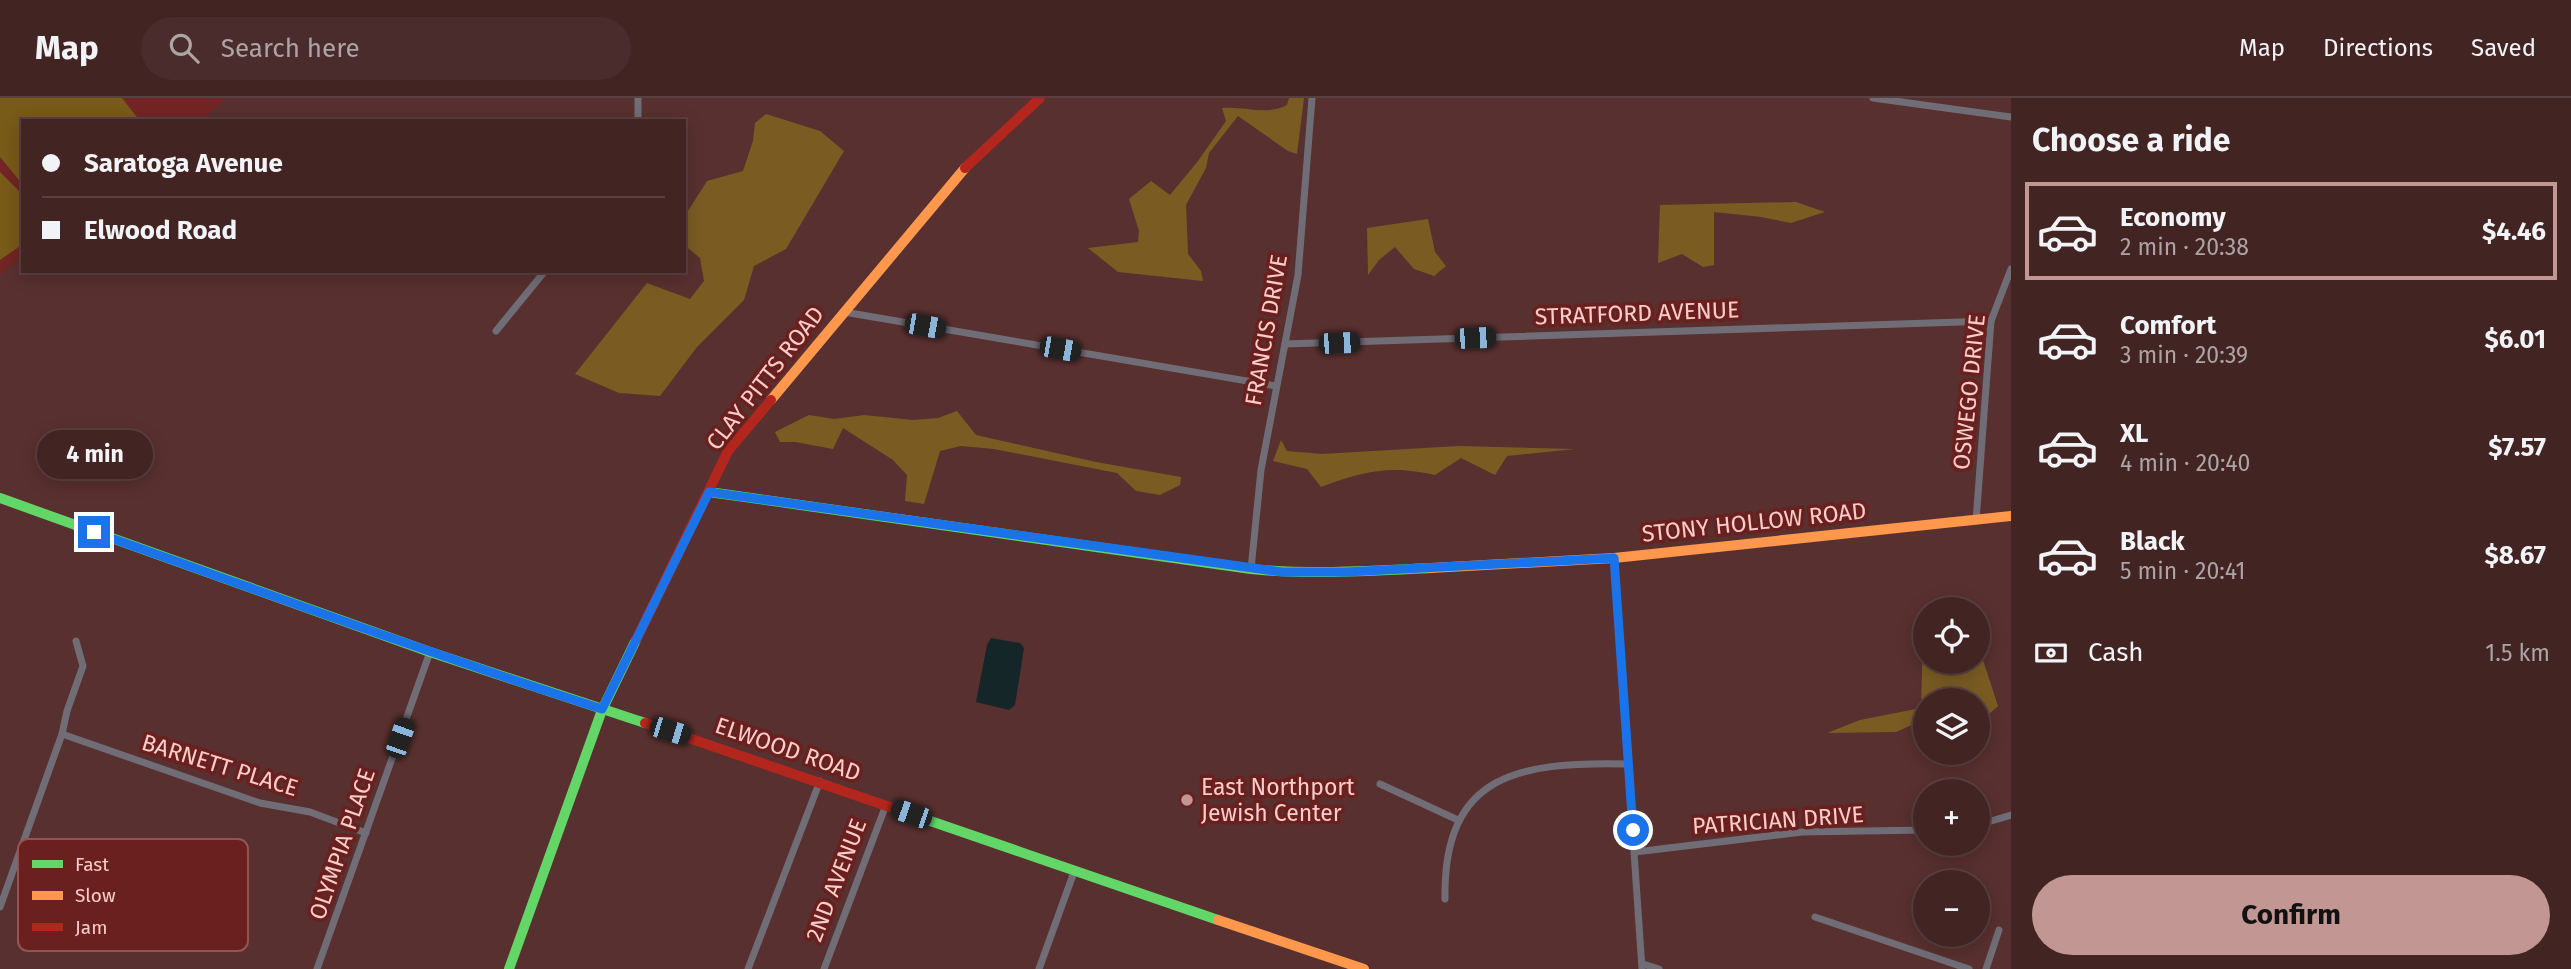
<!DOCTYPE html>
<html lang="en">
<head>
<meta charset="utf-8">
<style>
	body { margin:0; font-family:"Fira Sans",sans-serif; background:#492c2b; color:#f1f3f6; height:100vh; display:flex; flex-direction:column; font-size:26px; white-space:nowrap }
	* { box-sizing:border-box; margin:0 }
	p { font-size:23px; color:#aea4a6 }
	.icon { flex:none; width:38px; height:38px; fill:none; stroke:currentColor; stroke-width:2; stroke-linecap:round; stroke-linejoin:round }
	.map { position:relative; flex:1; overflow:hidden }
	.panel { display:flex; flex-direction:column; background:#422423; width:560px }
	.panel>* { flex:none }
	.banner { position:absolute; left:21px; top:21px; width:665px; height:154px; border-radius:0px; box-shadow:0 4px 18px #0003,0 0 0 2px #5a4141; display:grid; align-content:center; height:154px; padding:0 21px; background:#422423 }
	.fabs { position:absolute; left:1913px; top:499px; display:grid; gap:14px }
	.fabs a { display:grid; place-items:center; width:77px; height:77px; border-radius:50%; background:#422423; box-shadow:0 4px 18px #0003,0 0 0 2px #5a4141; font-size:35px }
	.end { position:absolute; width:32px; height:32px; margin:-16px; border:9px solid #1a73e8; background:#fff; box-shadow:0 0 0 4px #fff }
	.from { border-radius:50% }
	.bubble { position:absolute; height:49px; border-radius:24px; background:#422423; box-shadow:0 4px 18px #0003,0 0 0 2px #5a4141; font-size:23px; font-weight:700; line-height:49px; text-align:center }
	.car { position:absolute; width:21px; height:42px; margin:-21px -10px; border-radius:9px; box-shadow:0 0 5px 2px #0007; background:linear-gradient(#222 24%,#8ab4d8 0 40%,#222 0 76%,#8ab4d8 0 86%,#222 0) }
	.banner b { display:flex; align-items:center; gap:24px; height:66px; font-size:26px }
	.banner b+b { border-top:2px solid #5a4141 }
	.banner i { width:18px; height:18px; background:#f1f3f6 }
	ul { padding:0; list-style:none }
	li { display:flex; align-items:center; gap:21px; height:98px; margin:0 14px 10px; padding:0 7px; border:4px solid transparent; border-radius:0px }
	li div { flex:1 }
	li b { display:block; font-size:26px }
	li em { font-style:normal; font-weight:700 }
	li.current { border-color:#c29692 }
	li>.icon { width:63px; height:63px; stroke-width:1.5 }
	h2 { padding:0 21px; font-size:32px; line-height:84px }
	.pay { display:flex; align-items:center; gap:18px; height:77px; padding:0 21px; font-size:26px }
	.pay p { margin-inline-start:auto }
	.primary-button { display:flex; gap:14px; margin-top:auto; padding:14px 21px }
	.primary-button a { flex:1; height:80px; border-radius:42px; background:#c29692; color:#111; font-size:28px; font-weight:700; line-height:80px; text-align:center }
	header { display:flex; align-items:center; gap:42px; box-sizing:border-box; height:98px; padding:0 35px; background:#422423; border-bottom:2px solid #5a4141 }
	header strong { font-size:33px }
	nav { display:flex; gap:38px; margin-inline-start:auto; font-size:24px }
	.search { width:490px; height:63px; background:#492c2b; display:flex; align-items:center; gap:18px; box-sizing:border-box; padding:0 24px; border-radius:38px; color:#aea4a6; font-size:26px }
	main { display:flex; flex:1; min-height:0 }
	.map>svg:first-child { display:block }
</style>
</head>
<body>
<header>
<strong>Map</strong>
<div class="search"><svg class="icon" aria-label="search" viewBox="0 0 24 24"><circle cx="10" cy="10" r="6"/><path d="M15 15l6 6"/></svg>Search here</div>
<nav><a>Map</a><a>Directions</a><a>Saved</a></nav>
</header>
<main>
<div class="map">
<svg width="2011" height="871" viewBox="0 0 2011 871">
	<rect width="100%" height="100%" fill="#58302f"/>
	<path fill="#722524" d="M0,0H222L225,3L199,23H23V159L0,176Z"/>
	<g fill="#785a19">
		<path d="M0,0H122L140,23H23V87L0,59Z"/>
		<path d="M0,74L23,97V146L0,162Z"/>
	</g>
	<g fill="#7a5c23">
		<path d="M1289,0H1304L1297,56L1288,53L1238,18L1209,55L1206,70L1186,107L1188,156L1201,173L1203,183L1118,174L1088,150L1138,144L1139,133L1129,101L1151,83L1170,97L1198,63L1226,23L1222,10C1245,8 1266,18 1287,7Z"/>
		<path d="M766,16L820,33L844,53L786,151L754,168L744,202L697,249L660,298L619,295L575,276L647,185L690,201L704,183L700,160L684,147V119L707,83L743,73L753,43L755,25Z"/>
		<path d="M1796,104L1825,114L1791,125L1761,119L1714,114V167L1703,169L1682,156L1658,165L1660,107Z"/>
		<path d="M1428,121L1435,154L1446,168L1434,178L1414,171L1395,149L1379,162L1368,177L1367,130Z"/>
		<path d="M957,313L976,337L1096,364L1181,379L1180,387L1160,397L1136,393L1117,375L994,351L961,348L940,353L924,406L905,403L907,377L893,362L843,330L833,351L795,344H780L775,334L809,317L834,321L864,317L913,322L938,320Z"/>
		<path d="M1281,342L1287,353L1322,356L1458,348L1575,351L1507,358L1495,377L1461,360L1435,377C1389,367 1365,373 1321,389L1307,371L1273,363Z"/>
		<path d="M1925,533V564H1978V557L1982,559L1998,608L1988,617L1978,614V602H1925V621L1896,634L1827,635L1860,622L1921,610L1923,535Z"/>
	</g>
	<path fill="#142628" d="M991,540L1020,545L1024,550L1015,607L1009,612L976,604L987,547Z"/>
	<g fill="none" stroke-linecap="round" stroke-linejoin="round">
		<g stroke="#706d76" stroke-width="7">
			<path d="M638,0V23"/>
			<path d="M1873,0L2011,19"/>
			<path d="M844,214L1276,288"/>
			<path d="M496,233L545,173"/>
			<path d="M1285,246L1991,223"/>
			<path d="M1976,423L1991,223L2011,171"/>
			<path d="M1614,460L1642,871"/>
			<path d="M1251,471L1261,372L1298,177L1312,0"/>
			<path d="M62,636L260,705L310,714L366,735"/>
			<path d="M1380,686L1458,722"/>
			<path d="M1978,727L2011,717"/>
			<path d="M1635,754L1802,734L1925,732"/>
			<path d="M1445,801C1443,674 1521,664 1626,666"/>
			<path d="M0,809L62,636L67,613L83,568L76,543"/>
			<path d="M1815,819L1969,871"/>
			<path d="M1643,866L1659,871"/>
			<path d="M317,871L430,554"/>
			<path d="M748,871L820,683"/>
			<path d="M824,871L886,707"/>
			<path d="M1039,871L1074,774"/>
			<path d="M1986,871L1999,832"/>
		</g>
		<g stroke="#63d668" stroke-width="10">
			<path d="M709,394L1251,471C1311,477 1371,473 1431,470"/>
			<path d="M0,400L430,554L645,625"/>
			<path d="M913,717L1218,822"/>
			<path d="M509,871L602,612L636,542"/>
		</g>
		<g stroke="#ff974d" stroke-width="10">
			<path d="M771,302L965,70"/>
			<path d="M1431,470L1614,460L2011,418"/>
			<path d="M1218,822L1364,871"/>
		</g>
		<g stroke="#b3261e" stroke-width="10">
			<path d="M965,70L1040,0"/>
			<path d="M636,542L728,353L771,302"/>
			<path d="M645,625L913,717"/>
		</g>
	</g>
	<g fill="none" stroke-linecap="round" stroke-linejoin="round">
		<path stroke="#1a73e8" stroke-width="9" d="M94,434C263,494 431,556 602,611L709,394L1282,474H1346L1614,460L1633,732"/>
	</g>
	<circle fill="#c29692" stroke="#69201e" stroke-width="2.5" cx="1187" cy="702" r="7"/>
	<g text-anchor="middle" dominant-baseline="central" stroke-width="7" stroke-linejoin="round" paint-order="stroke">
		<g font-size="23" fill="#fbcdc8" stroke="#69201e">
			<text transform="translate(1637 215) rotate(-2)">STRATFORD AVENUE</text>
			<text transform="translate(1266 232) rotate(-80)">FRANCIS DRIVE</text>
			<text transform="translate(765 280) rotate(-52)">CLAY PITTS ROAD</text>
			<text transform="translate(1969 294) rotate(-84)">OSWEGO DRIVE</text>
			<text transform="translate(1754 424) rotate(-6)">STONY HOLLOW ROAD</text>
			<text transform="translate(788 651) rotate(19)">ELWOOD ROAD</text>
			<text transform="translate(220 667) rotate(17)">BARNETT PLACE</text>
			<text transform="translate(1778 722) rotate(-4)">PATRICIAN DRIVE</text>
			<text transform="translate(342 746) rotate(-71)">OLYMPIA PLACE</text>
			<text transform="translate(836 782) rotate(-69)">2ND AVENUE</text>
		</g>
		<g font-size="23" fill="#fbcdc8" stroke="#69201e" text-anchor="start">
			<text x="1201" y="689">East Northport<tspan x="1201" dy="26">Jewish Center</tspan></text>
		</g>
	</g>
	<rect x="18" y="741" width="230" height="112" rx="10" fill="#69201e" stroke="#955451" stroke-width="2"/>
	<rect x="32" y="762" width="31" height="8" fill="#63d668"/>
	<rect x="32" y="793" width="31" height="9" fill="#ff974d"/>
	<rect x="32" y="825" width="31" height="8" fill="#b3261e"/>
	<g font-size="19" fill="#fbcdc8">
		<text x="75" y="773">Fast</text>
		<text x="75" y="804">Slow</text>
		<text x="75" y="836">Jam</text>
	</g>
</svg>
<div class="fabs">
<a><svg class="icon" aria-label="locate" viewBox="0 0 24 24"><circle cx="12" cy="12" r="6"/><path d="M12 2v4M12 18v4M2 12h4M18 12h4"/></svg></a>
<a><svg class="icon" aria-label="layers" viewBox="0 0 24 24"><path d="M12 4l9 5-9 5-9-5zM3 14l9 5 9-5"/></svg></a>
<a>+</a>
<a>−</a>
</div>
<i class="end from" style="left:1633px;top:732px"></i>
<i class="end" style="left:94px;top:434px"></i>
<div class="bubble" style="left:37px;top:332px;width:116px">4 min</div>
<i class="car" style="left:925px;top:228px;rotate:100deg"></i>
<i class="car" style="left:1475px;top:240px;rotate:88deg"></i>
<i class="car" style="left:1339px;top:245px;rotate:88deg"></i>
<i class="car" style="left:1060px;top:251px;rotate:100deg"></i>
<i class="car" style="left:670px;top:633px;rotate:107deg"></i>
<i class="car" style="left:400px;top:640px;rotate:19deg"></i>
<i class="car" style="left:911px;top:716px;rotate:289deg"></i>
<div class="banner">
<b><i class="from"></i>Saratoga Avenue</b>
<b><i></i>Elwood Road</b>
</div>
</div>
<section class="panel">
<h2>Choose a ride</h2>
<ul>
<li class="current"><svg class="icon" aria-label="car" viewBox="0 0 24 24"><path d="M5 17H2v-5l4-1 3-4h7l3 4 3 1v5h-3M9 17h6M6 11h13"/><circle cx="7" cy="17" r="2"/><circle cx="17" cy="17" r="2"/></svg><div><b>Economy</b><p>2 min · 20:38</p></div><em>$4.46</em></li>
<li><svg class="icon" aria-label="car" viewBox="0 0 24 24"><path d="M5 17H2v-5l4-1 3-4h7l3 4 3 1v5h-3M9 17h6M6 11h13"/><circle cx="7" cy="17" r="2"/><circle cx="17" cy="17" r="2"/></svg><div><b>Comfort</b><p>3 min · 20:39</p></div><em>$6.01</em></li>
<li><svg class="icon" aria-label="car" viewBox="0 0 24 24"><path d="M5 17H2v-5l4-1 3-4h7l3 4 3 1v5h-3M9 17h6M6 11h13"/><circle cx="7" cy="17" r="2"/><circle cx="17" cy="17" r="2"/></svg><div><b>XL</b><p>4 min · 20:40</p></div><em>$7.57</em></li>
<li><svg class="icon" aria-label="car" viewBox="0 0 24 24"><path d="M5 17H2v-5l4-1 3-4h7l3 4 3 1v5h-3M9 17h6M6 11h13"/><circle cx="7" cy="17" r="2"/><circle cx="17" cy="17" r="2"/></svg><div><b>Black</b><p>5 min · 20:41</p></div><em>$8.67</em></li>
</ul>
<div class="pay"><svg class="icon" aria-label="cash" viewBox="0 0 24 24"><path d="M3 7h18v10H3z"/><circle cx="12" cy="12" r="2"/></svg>Cash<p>1.5 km</p></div>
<div class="primary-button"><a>Confirm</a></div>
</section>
</main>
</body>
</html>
